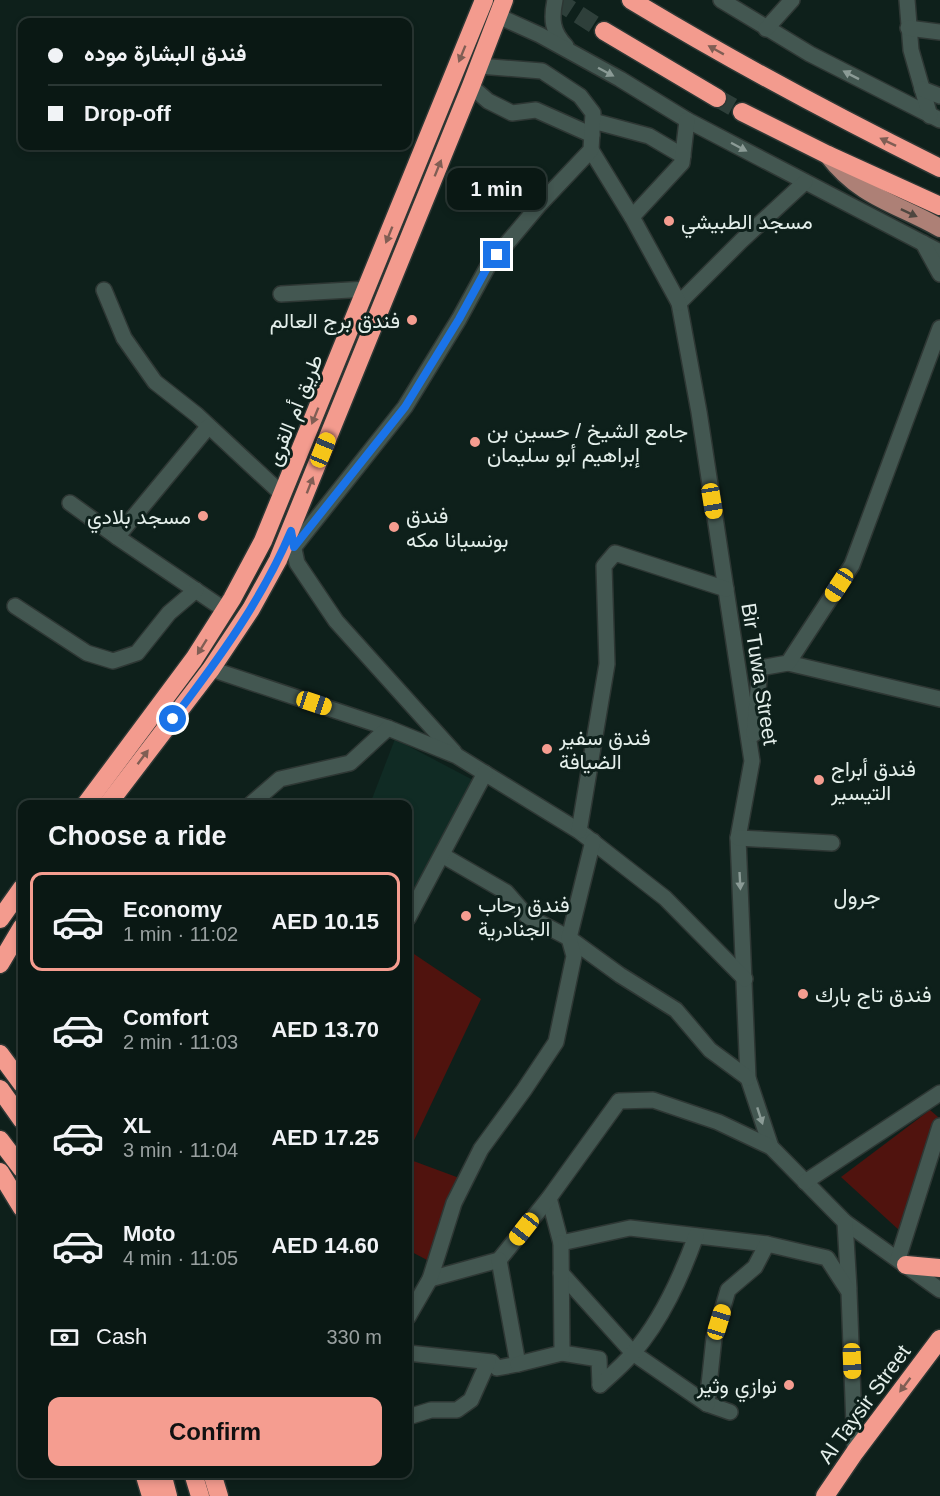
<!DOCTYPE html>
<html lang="en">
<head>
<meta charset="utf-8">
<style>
	body { margin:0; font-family:Helvetica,Vazirmatn,sans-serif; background:#13211d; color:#f1f3f6; height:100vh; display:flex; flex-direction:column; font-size:22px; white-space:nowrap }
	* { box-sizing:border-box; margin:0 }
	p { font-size:20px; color:#99a0a0 }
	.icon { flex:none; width:33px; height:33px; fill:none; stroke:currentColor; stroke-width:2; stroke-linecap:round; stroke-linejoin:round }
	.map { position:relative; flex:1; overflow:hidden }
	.sheet { position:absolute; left:18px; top:800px; width:394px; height:678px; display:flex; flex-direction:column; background:#0a1814; border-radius:12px; box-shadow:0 3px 9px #0003,0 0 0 2px #2a3734 }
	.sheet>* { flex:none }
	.banner { position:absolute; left:18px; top:18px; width:394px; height:132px; border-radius:12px; box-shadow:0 3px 9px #0003,0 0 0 2px #2a3734; display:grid; align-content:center; height:132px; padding:0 30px; background:#0a1814 }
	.end { position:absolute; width:27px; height:27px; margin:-14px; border:8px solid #1a73e8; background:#fff; box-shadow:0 0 0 3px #fff }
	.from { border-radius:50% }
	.bubble { position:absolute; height:42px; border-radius:12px; background:#0a1814; box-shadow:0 3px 9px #0003,0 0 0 2px #2a3734; font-size:20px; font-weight:800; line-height:42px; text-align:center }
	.car { position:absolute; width:18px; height:36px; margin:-18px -9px; border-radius:8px; box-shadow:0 0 4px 2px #0007; background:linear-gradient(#f5c518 24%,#345 0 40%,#f5c518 0 76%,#345 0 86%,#f5c518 0) }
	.banner b { display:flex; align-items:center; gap:21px; height:57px; font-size:22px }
	.banner b+b { border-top:2px solid #2a3734 }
	.banner i { width:15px; height:15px; background:#f1f3f6 }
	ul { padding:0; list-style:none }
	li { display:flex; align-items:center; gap:18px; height:99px; margin:0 12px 9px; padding:0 18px; border:3px solid transparent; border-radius:12px }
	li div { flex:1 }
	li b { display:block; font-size:22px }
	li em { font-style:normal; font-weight:800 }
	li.on { border-color:#f59d90 }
	li>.icon { width:54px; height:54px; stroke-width:1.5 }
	h2 { padding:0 30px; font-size:27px; line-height:72px }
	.pay { display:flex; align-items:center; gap:15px; height:66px; padding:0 30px; font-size:22px }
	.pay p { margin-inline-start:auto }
	.action { display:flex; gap:12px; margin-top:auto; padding:12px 30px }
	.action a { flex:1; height:69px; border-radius:12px; background:#f59d90; color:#111; font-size:24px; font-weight:800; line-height:69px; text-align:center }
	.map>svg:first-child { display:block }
</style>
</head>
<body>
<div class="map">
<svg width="940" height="1496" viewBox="0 0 940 1496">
	<rect width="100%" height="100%" fill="#0e201b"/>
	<path fill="#102b24" d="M395,739L473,780L441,843L408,899V804H370Z"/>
	<g fill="#50130e">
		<path d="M408,950L481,999L408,1153Z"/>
		<path d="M930,1110L938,1117L900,1231L841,1177Z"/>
		<path d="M408,1159L462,1179L427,1260L408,1250Z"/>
	</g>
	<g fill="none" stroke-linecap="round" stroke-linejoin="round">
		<g stroke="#2e3f3a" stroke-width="18" stroke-dasharray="18 9" stroke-linecap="butt">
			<path d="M556,0L604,31"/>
			<path d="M717,98L742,112"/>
		</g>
		<g stroke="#2e3734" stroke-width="18">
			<g id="minor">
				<path d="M555,0C551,19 552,32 566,46"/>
				<path d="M721,0L810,54L940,120"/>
				<path d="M907,0L911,50L930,116"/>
				<path d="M498,16L540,35L620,79L687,120L940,252"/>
				<path d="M908,28L940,32"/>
				<path d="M766,29L792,0"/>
				<path d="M471,86L488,101L512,113L536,110L592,135"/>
				<path d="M922,89L940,96"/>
				<path d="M593,121L649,136L683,156"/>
				<path d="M591,150L632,217"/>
				<path d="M805,182L741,241L679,303L699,412L752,761L738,838L748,1078L771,1147L845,1222L940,1290"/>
				<path d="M923,243L940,274"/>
				<path d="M104,290L124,338L155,382L197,415L283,495"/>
				<path d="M281,294L367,289"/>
				<path d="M679,303L632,217L682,163L687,120"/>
				<path d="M70,503L117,537L225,610"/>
				<path d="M117,537L208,427"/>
				<path d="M292,540L297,563L336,621L454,752"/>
				<path d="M294,547L405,407L459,319L488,266L540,204L591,150L593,113L580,96L542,71L479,66"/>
				<path d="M15,606L87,653L113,661L137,653L169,613L196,590"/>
				<path d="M788,663L940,699"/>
				<path d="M211,669L388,728L457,756L579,831L665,898L745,979"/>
				<path d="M754,734L760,668L788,663L852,565L940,328"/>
				<path d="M251,804L280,779L350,763L388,728"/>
				<path d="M579,831L607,664L604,566L615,553L726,589"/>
				<path d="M738,838L832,843"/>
				<path d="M442,855L506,892L527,916L569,938L620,975L676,1010L710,1050L748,1078"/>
				<path d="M408,918L485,773"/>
				<path d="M805,1182L940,1093"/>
				<path d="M549,1198L561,1243L630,1228L767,1244"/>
				<path d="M845,1222L849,1289"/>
				<path d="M898,1259L940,1126"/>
				<path d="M561,1273L633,1353L707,1404L730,1412"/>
				<path d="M430,1279L499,1260L549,1198L619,1101L653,1100L718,1122L771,1147"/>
				<path d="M408,1317L430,1279L454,1203L481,1149L524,1090L556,1042L574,956L569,938L593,841"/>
				<path d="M408,1353L492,1362L497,1368L518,1364L499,1260"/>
				<path d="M562,1353L599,1359L600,1385"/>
				<path d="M518,1364L562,1353L561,1243"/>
				<path d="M600,1385C611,1375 623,1365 633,1353C662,1320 681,1277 696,1236"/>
				<path d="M707,1404L714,1338L728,1290L755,1267L767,1244L827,1258L849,1292L855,1452"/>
				<path d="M408,1417L431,1410H457L471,1400L488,1362"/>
			</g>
		</g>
		<g stroke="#2e3734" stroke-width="21">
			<path id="major" d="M828,155C861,198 896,203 940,228"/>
		</g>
		<g stroke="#2e3734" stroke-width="21">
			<g id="highway">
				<path d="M631,0C732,61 835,116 940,168"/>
				<path d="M604,31L717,98"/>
				<path d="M742,112L828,155L940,206"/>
				<path d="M86,804L194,659L232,599L263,541L484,0"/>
				<path d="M108,804L211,669L251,609L278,560L471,86L504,0"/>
				<path d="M0,919L22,888"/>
				<path d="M0,964L22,927"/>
				<path d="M0,1054L22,1084"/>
				<path d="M0,1089L22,1120"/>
				<path d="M0,1140L22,1169"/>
				<path d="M0,1172L22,1208"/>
				<path d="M906,1265L940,1268"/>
				<path d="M144,1473L151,1496"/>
				<path d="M162,1473L168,1496"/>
				<path d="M193,1473L200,1496"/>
				<path d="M212,1473L219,1496"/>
				<path d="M825,1496L855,1452L940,1339"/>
			</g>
		</g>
		<use href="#minor" stroke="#435751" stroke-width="15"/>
		<use href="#major" stroke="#ad8076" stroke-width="18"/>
		<use href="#highway" stroke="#f39b8e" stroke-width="18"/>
	</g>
	<defs><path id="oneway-solid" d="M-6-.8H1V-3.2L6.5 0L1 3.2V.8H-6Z" transform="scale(1.5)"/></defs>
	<g fill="#805e54">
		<use href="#oneway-solid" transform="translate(716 50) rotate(-151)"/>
		<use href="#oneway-solid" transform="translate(462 54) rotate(112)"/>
		<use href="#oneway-solid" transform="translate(888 142) rotate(-154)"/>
		<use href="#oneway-solid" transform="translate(438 168) rotate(-68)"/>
		<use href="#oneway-solid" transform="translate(389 235) rotate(112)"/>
		<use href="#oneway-solid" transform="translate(315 416) rotate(112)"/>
		<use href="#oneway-solid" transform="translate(310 485) rotate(-69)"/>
		<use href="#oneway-solid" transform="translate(202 647) rotate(122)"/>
		<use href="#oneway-solid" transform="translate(143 757) rotate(-53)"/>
		<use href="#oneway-solid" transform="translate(905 1385) rotate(127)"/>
	</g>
	<g fill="#8b9b96">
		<use href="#oneway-solid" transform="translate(606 72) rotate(28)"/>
		<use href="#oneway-solid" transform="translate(851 75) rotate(-153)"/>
		<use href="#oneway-solid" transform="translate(739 147) rotate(28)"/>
		<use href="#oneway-solid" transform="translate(740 881) rotate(87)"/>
		<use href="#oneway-solid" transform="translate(760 1116) rotate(72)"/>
	</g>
	<use fill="#4e463f" href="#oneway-solid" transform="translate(909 213) rotate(25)"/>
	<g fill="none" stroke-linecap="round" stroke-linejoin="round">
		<path stroke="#1a73e8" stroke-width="8" d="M173,719C218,660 262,600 291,531L294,547L405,407L459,319L488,266L497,255"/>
	</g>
	<g fill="#f59d90" stroke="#0e201b" stroke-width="2">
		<circle cx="669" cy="221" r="6"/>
		<circle cx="412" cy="320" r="6"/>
		<circle cx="475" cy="442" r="6"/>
		<circle cx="203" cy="516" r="6"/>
		<circle cx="394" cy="527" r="6"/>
		<circle cx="547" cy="749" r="6"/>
		<circle cx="819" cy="780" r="6"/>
		<circle cx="466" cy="916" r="6"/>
		<circle cx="803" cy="994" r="6"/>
		<circle cx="789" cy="1385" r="6"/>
	</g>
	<g text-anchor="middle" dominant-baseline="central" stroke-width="6" stroke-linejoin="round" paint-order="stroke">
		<g font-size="21" fill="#e4efeb" stroke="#0e201b" text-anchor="start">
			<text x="681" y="221">مسجد الطبيشي</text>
			<text x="400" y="320" text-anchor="end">فندق برج العالم</text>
			<text x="487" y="430">جامع الشيخ / حسين بن<tspan x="487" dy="24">إبراهيم أبو سليمان</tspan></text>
			<text x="406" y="515">فندق<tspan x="406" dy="24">بونسيانا مكه</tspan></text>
			<text x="191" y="516" text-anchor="end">مسجد بلادي</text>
			<text x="559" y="737">فندق سفير<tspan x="559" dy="24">الضيافة</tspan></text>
			<text x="831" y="768">فندق أبراج<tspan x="831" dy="24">التيسير</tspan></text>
			<text x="478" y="904">فندق رحاب<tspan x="478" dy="24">الجنادرية</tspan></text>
			<text x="815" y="994">فندق تاج بارك</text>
			<text x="777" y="1385" text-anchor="end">نوازي وثير</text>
		</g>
		<g font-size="21" fill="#e4efeb" stroke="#0e201b">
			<text transform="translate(294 410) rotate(-68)">طريق أم القرى</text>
			<text transform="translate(760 674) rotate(81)">Bir Tuwa Street</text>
			<text transform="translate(864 1404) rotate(-54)">Al Taysir Street</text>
		</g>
		<g font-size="22" fill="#e4efeb" stroke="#0e201b">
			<text x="857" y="896">جرول</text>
		</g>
	</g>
</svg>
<i class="end from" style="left:173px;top:719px"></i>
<i class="end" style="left:497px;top:255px"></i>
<div class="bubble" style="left:447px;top:168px;width:99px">1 min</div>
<i class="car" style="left:323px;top:450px;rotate:22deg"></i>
<i class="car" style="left:712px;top:501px;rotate:171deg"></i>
<i class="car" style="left:839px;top:585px;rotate:213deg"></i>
<i class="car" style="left:314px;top:703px;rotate:108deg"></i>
<i class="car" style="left:524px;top:1229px;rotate:218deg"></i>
<i class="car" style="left:719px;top:1322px;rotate:17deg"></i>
<i class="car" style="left:852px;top:1361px;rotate:178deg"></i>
<div class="banner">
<b><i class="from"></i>فندق البشارة موده</b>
<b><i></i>Drop-off</b>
</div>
<section class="sheet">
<h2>Choose a ride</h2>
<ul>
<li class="on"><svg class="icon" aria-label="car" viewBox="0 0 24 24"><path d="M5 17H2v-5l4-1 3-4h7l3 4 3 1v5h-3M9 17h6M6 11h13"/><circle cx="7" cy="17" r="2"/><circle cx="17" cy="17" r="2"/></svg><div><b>Economy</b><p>1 min · 11:02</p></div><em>AED 10.15</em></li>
<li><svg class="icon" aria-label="car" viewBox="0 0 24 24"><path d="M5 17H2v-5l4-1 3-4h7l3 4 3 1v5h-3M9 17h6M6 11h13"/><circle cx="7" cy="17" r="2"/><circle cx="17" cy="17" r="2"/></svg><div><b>Comfort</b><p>2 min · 11:03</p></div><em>AED 13.70</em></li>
<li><svg class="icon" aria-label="car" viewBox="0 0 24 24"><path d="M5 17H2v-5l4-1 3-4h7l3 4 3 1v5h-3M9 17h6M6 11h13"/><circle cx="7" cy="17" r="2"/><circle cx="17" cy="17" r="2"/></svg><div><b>XL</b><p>3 min · 11:04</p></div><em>AED 17.25</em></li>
<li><svg class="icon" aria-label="car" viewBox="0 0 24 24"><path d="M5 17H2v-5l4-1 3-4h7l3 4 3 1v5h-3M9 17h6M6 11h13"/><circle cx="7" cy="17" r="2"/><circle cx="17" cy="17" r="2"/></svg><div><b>Moto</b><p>4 min · 11:05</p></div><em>AED 14.60</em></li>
</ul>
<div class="pay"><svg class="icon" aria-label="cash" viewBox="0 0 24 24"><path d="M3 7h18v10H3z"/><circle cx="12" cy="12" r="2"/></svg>Cash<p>330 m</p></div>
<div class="action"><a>Confirm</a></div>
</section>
</div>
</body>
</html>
